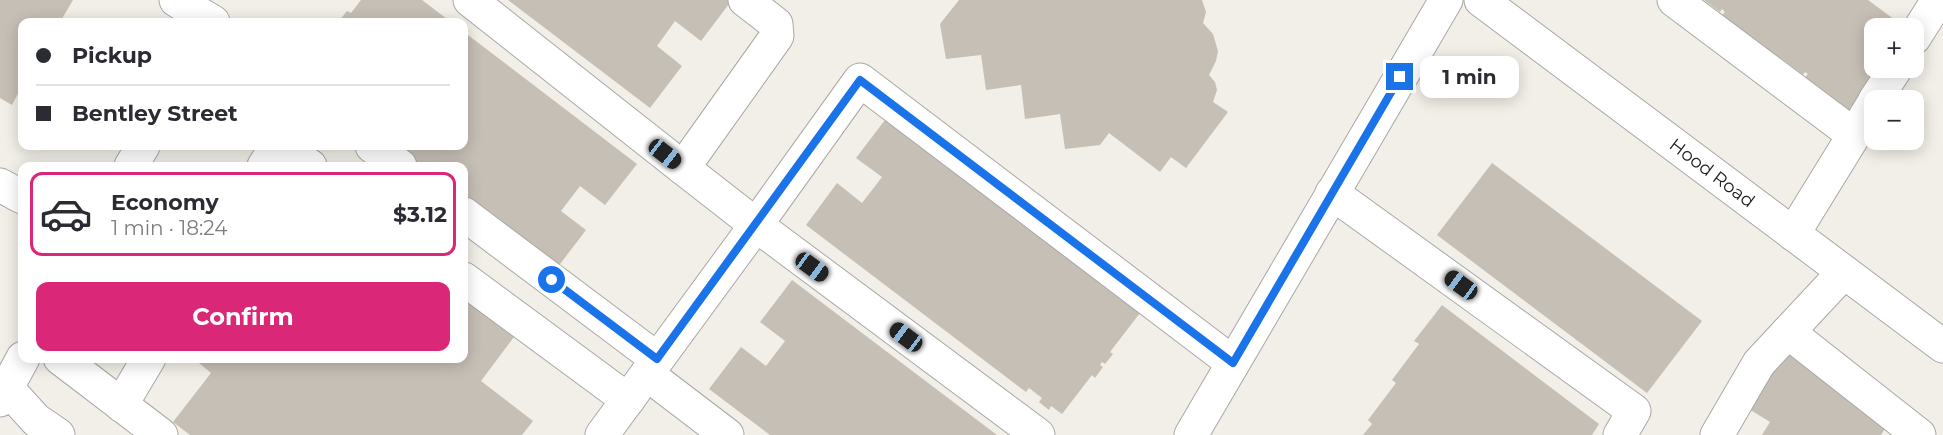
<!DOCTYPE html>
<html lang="en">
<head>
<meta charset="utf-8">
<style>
	body { margin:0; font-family:Montserrat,sans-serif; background:#f7f7f7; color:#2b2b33; height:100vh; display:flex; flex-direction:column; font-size:22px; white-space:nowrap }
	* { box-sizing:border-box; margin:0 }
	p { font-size:20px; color:#7c7c81 }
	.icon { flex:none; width:33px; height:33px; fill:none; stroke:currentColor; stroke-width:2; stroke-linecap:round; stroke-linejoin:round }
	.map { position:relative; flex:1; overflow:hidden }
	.sheet { position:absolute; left:18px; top:162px; width:450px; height:201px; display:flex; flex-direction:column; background:#fff; border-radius:12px; box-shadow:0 3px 15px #0003 }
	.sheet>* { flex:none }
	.banner { position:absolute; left:18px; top:18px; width:450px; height:132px; border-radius:12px; box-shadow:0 3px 15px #0003; display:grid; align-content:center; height:132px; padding:0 18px; background:#fff }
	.controls { position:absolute; left:1864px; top:18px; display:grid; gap:12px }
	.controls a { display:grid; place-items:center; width:60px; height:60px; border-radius:12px; background:#fff; box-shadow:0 3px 15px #0003; font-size:30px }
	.end { position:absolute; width:27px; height:27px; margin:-14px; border:8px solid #1a73e8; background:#fff; box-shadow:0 0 0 3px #fff }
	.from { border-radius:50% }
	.bubble { position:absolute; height:42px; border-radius:12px; background:#fff; box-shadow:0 3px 15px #0003; font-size:20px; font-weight:700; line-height:42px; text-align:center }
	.car { position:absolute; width:18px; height:36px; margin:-18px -9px; border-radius:8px; box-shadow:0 0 4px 2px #0007; background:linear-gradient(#222 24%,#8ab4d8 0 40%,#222 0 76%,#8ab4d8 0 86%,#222 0) }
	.banner b { display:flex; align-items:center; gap:21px; height:57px; font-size:22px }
	.banner b+b { border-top:2px solid #e1e1e2 }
	.banner i { width:15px; height:15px; background:#2b2b33 }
	ul { padding:10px 0 0; list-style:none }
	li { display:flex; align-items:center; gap:18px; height:84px; margin:0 12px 9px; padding:0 6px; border:3px solid transparent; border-radius:12px }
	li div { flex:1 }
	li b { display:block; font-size:22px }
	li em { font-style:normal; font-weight:700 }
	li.current { border-color:#db2777 }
	li>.icon { width:54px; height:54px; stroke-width:1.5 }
	.primary-button { display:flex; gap:12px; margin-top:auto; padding:12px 18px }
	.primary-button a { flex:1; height:69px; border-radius:12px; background:#db2777; color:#fff; font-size:24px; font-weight:700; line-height:69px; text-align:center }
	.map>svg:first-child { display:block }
</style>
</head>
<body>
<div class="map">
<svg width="1943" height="435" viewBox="0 0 1943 435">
	<rect width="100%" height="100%" fill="#f1efe7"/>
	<g fill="#c6bfb6">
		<path d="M0,0H73L60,22H22V86L12,105L0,98Z"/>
		<path d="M361,0H422L451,22H342L339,21L347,11L351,13Z"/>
		<path d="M508,0H732L701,41L675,21L657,46L682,66L650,108Z"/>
		<path d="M959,0H1202L1206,12L1203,23L1213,34L1218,51L1216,61L1209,75L1215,82L1217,90L1213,102L1228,112L1186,168L1171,157L1160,172L1109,133L1100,145L1065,149L1060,114L1025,119L1021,85L986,90L981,55L946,59L940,24Z"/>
		<path d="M1704,0H1868L1906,28H1875V68H1883L1855,116L1804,78L1808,74L1805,72L1803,75L1722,15L1725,12L1722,9L1720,12Z"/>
		<path d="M464,32L637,164L605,205L580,186L561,211L586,230L554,272L464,203V166H415L388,146H464Z"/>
		<path d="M888,116L1108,284L1106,288L1118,297L1121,293L1131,301L1129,305L1140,313L1110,352L1113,354L1105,364L1102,362L1100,365L1103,367L1095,378L1092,375L1062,414L1051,406L1049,410L1039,402L1042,398L1029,388L1026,392L806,225L837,183L862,203L882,177L856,158Z"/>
		<path d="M1492,163L1702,321L1647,393L1437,235Z"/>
		<path d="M792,280L997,435H770L709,389L741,347L766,366L785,341L760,322Z"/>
		<path d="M464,298L514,337L481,381L533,421L522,435H190L173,422L211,373L193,358H464Z"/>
		<path d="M1442,305L1599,424L1592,435H1363L1372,424L1368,420L1396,383L1392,380L1419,344L1414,341Z"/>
		<path d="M1785,348L1886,427L1881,435H1762L1770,422L1749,409Z"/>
	</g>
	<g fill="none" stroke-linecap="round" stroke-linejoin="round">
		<g stroke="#a8a8a8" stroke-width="35">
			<g id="minor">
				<path d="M176,0L213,22"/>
				<path d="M470,0L683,168"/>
				<path d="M1481,0L1943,346"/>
				<path d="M1674,0L1854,135"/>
				<path d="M1914,38L1938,0"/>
				<path d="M1875,100L1896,68"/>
				<path d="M281,146L310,166"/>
				<path d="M372,146L400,166"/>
				<path d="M131,166L143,146"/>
				<path d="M264,166L277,146"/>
				<path d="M0,185L22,197"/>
				<path d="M1332,193L1634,411L1620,435"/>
				<path d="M464,214L657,359"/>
				<path d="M1793,234L1875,101"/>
				<path d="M1844,272L1788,332L1919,435"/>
				<path d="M464,279L628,400"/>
				<path d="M60,358L161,435"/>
				<path d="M647,374L727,435"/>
				<path d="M7,388L36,420L58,435"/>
				<path d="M0,400L23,358"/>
				<path d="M121,405L149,358"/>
				<path d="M602,435L756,225L683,168L777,36L776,24L745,0"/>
				<path d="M1038,435L756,225L860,80L1233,363"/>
				<path d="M1191,435L1446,0"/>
				<path d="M1717,435L1759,363L1788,332"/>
			</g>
		</g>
		<use href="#minor" stroke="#fff" stroke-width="33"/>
	</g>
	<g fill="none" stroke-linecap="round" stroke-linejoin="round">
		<path stroke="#1a73e8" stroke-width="8" d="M552,280L657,359L860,80L1233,363L1400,77"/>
	</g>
	<g text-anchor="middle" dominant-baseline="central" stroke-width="5" stroke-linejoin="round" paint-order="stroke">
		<g font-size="18" fill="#212121" stroke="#fff">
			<text transform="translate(1712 173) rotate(37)">Hood Road</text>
		</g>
	</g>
</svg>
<div class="controls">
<a>+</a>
<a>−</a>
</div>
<i class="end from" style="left:552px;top:280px"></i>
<i class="end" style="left:1400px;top:77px"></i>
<div class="bubble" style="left:1420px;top:56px;width:99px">1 min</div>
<i class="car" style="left:665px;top:154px;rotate:128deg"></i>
<i class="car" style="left:812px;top:267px;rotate:126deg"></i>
<i class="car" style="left:1461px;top:285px;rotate:306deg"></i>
<i class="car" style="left:906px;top:337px;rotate:307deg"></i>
<div class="banner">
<b><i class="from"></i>Pickup</b>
<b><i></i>Bentley Street</b>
</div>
<section class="sheet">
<ul>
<li class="current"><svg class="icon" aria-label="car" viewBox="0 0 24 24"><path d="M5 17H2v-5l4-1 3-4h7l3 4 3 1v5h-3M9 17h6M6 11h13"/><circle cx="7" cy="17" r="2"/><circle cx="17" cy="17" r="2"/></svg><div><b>Economy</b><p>1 min · 18:24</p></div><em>$3.12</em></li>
</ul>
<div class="primary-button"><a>Confirm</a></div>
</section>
</div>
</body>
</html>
